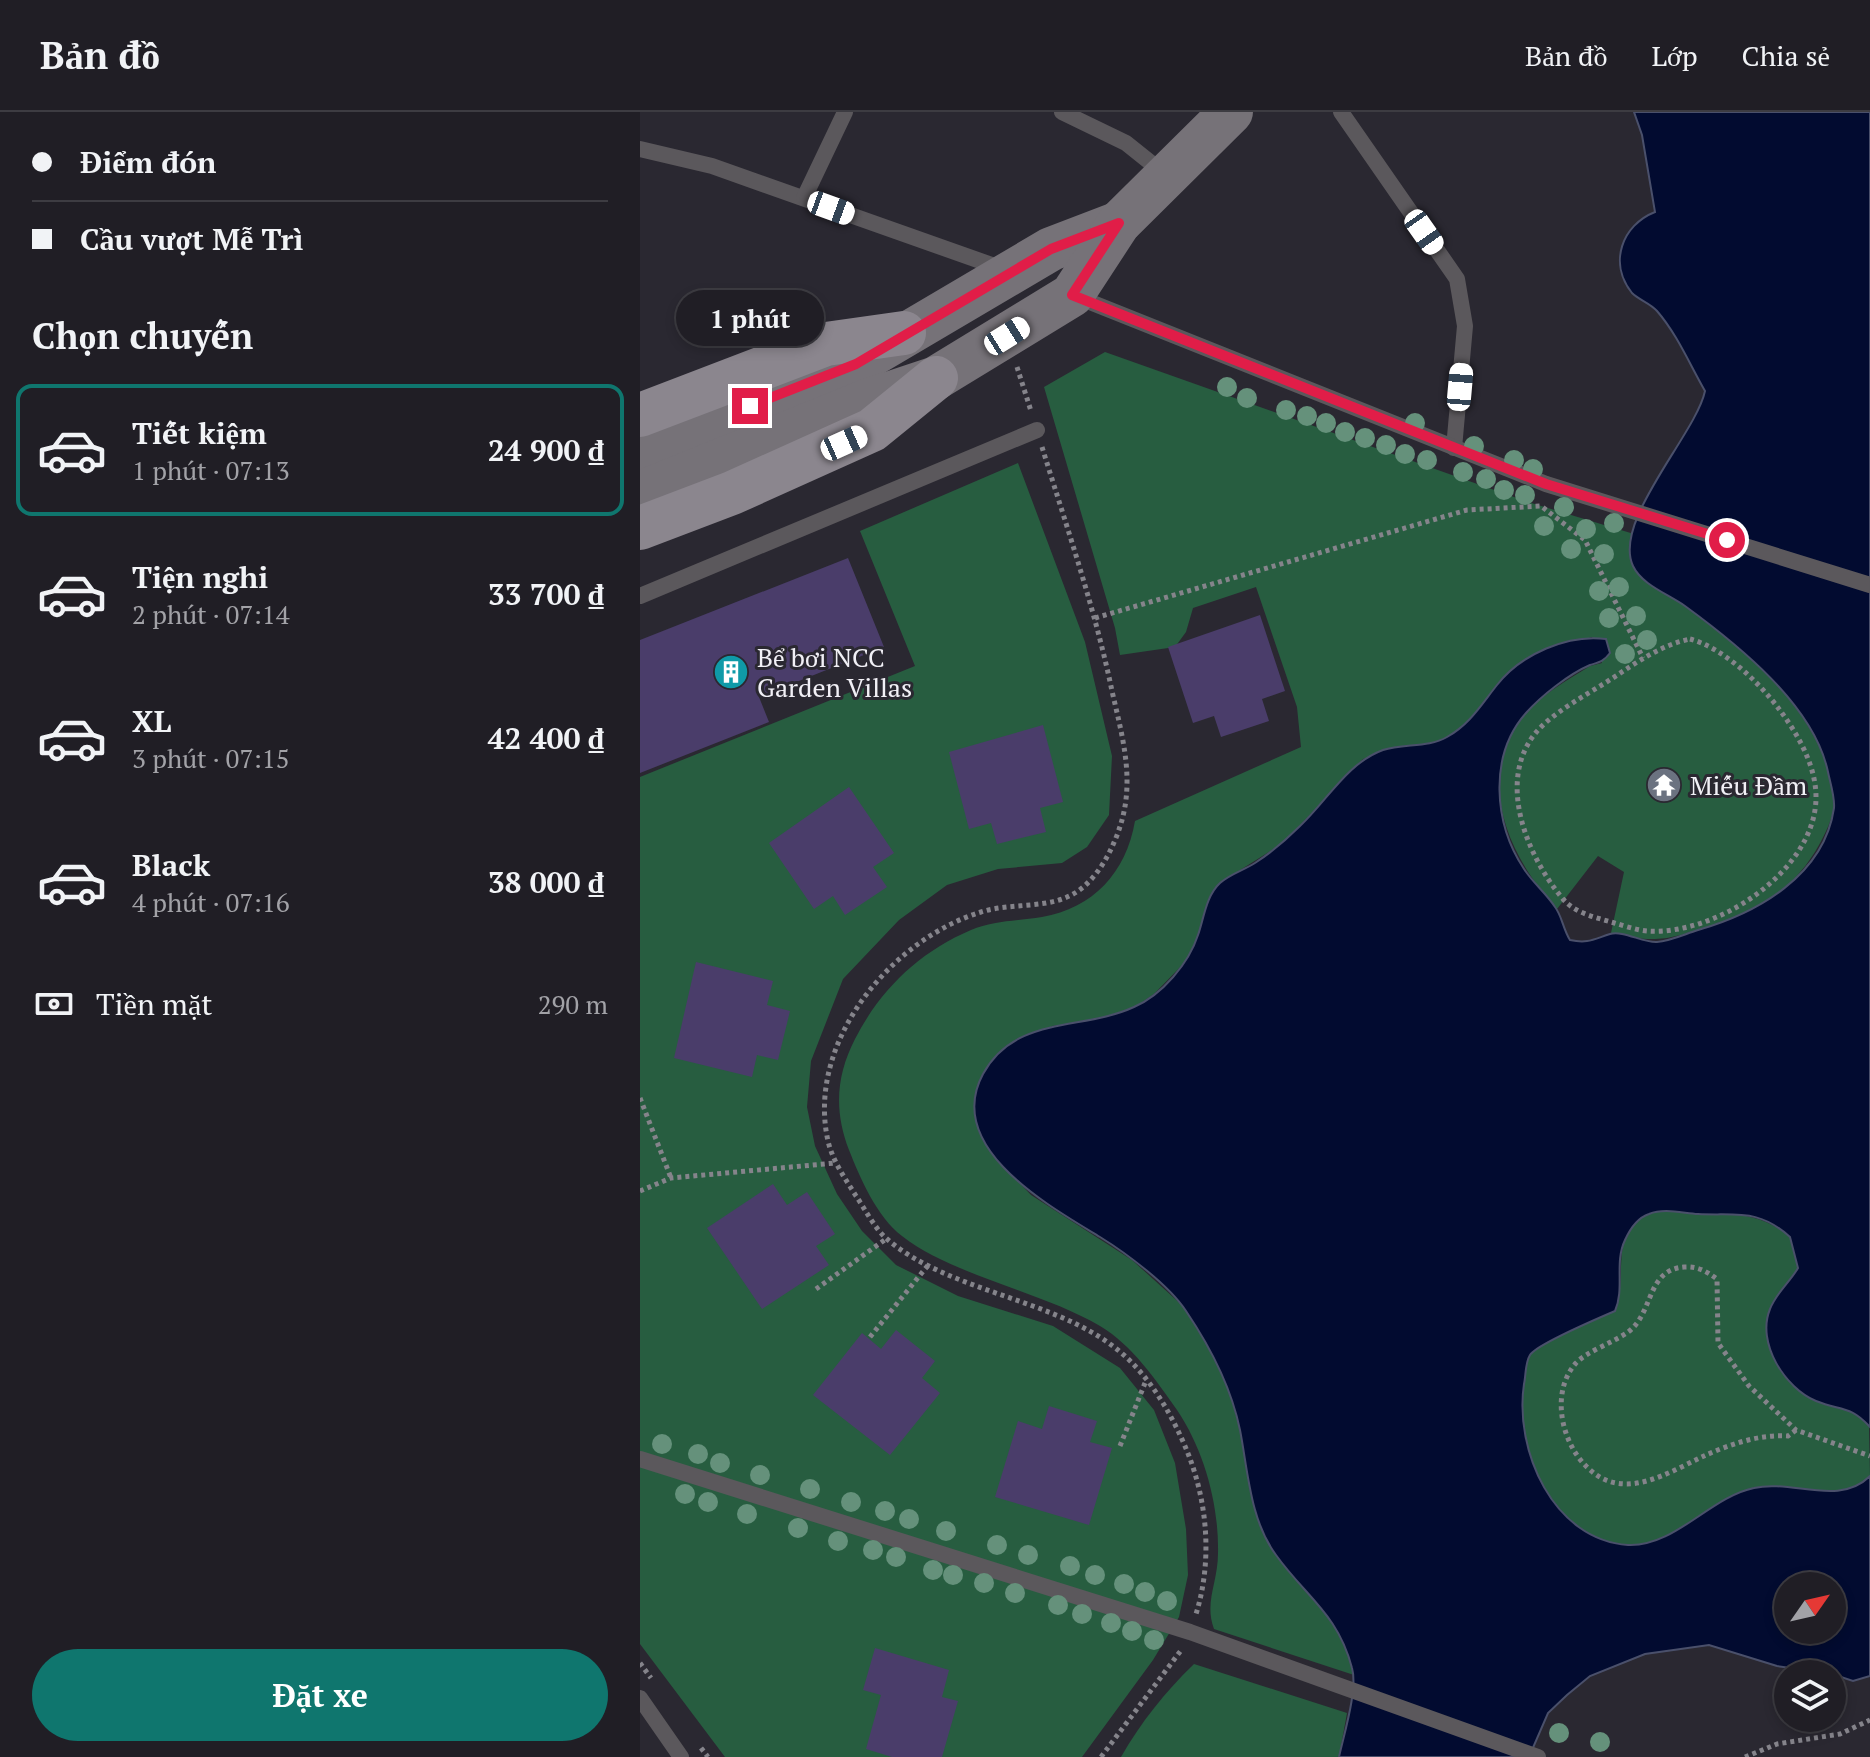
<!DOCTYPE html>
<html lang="vi">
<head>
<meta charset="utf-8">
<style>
	body { margin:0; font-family:"PT Serif",serif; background:#2d2b32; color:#f1f3f6; height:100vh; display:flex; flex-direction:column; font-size:30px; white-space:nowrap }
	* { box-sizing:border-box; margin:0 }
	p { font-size:26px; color:#a2a2a7 }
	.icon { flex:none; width:44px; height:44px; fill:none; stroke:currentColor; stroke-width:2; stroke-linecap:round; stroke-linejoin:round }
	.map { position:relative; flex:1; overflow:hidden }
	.side { display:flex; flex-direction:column; background:#201e25; width:640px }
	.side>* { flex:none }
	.hud { display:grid; align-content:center; height:176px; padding:0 32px; background:#201e25 }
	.needle { width:52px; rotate:56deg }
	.controls { position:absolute; left:1134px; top:1460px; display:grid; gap:16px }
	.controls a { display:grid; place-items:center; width:72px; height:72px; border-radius:50%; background:#201e25; box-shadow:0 4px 12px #0003,0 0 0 2px #3d3c42; font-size:40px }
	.end { position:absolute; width:36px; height:36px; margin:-18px; border:10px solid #e11d48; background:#fff; box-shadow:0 0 0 4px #fff }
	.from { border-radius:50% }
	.bubble { position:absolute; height:56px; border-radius:28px; background:#201e25; box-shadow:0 4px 12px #0003,0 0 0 2px #3d3c42; font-size:26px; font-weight:700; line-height:56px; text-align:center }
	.car { position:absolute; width:24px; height:48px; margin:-24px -12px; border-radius:10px; box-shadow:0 0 6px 2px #0007; background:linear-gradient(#fff 24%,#345 0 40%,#fff 0 76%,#345 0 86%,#fff 0) }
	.hud b { display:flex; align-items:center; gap:28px; height:76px; font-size:30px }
	.hud b+b { border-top:2px solid #3d3c42 }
	.hud i { width:20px; height:20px; background:#f1f3f6 }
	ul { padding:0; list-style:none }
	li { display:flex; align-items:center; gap:24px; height:132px; margin:0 16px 12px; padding:0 16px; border:4px solid transparent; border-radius:16px }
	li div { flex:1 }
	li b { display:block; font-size:30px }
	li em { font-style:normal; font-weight:700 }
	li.active { border-color:#0f766e }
	li>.icon { width:72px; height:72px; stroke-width:1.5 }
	h2 { padding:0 32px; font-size:36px; line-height:96px }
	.pay { display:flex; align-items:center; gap:20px; height:88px; padding:0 32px; font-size:30px }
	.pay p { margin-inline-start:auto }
	.cta { display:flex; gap:16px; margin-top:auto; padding:16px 32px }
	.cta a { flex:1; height:92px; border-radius:48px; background:#0f766e; color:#fff; font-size:32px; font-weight:700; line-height:92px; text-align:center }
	header { display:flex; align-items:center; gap:48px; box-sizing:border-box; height:112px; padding:0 40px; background:#201e25; border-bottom:2px solid #3d3c42 }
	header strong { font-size:38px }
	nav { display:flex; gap:44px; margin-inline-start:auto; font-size:28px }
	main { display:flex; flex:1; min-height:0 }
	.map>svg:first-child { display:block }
</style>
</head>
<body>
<header>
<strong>Bản đồ</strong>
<nav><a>Bản đồ</a><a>Lớp</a><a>Chia sẻ</a></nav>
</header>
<main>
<section class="side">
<div class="hud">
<b><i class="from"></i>Điểm đón</b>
<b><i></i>Cầu vượt Mễ Trì</b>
</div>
<h2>Chọn chuyến</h2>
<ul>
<li class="active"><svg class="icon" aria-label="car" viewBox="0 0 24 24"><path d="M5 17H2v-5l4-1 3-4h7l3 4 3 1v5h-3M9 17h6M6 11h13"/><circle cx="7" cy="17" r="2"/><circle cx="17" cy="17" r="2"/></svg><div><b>Tiết kiệm</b><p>1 phút · 07:13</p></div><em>24 900 ₫</em></li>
<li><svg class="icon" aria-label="car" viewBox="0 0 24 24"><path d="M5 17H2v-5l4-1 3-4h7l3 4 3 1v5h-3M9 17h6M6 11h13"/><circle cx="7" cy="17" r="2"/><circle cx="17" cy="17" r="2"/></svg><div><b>Tiện nghi</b><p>2 phút · 07:14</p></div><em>33 700 ₫</em></li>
<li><svg class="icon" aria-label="car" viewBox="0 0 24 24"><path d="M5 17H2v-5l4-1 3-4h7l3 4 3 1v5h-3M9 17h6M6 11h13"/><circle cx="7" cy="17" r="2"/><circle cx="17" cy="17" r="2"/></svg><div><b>XL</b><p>3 phút · 07:15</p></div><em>42 400 ₫</em></li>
<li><svg class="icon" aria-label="car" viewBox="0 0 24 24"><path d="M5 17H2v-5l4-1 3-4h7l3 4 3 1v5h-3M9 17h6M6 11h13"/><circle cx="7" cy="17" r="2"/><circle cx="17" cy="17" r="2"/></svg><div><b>Black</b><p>4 phút · 07:16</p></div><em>38 000 ₫</em></li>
</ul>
<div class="pay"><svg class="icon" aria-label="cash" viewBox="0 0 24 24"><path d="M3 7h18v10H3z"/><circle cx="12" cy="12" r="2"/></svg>Tiền mặt<p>290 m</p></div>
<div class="cta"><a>Đặt xe</a></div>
</section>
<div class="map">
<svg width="1230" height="1645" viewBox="0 0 1230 1645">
	<rect width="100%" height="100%" fill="#2a2831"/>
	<g fill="#275d40">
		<path d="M465,240L888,390L994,422C987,441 992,457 1007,470C1013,476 1021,478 1028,482C1047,494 1065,508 1082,521C1129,554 1197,633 1194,694C1193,706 1185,722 1179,733C1155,776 1118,801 1071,814C1029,827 1016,832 971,821L984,760L958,744L917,797C869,746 832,664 885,602C902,582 928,568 950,554L962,551L952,525L887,546L859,570L830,609L803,628L723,647L643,731L597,760L558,825L549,846L514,882L495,895L445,911L412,914L336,1007L352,1042L391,1083L492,1148L543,1194L585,1263L599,1315L617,1403L635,1442L689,1502L705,1529L714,1563L574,1517C564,1490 578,1471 578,1441C579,1392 564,1338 537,1298C516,1268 492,1233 460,1214C403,1180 311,1163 262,1124C237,1105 220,1066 209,1038C194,999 196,964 215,927C240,878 279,840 331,818C354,808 378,809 402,805C453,796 486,761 495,709L661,635L657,595L616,475L553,496L546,520L535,535L480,543L475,516L404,275Z"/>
		<path d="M378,351L445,530L472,644L469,703L447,735L422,751L358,757L307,773L259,808L203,867L171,949L167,995L175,1034L197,1082L222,1119L256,1153L318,1184L413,1214L480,1256L514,1298L535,1351L546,1417L548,1463L539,1505L513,1548L442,1645H85L0,1532V665L275,554L220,419Z"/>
		<path d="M1020,1099C1065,1103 1114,1093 1150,1125L1158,1156C1150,1170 1137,1181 1130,1196C1117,1227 1142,1272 1170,1286C1196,1299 1205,1290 1229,1314L1230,1364C1199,1395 1152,1367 1114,1376C1070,1386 1035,1435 988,1433C913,1428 874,1338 884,1272C886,1263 885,1251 890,1243C896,1233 961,1205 975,1199C990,1163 964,1111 1020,1099Z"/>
		<path d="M554,1552L707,1601L699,1645H481C501,1610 525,1580 554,1552Z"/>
	</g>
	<path fill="#020b30" stroke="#4a506b" stroke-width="2" fill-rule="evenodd" d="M994,0H1230V1315C1210,1293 1201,1299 1176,1289C1145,1276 1116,1231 1130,1197C1136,1181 1150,1170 1158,1156L1150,1125C1118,1096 1096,1104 1058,1102C1042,1101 1024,1096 1009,1102C997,1106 990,1117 985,1128C974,1151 985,1176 975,1199C961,1205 896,1233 890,1243C885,1251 886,1263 884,1272C874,1338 913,1428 988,1433C1035,1435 1070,1385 1114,1376C1152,1367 1199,1395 1230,1364V1564L1213,1569L1192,1562L1137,1554L1069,1533L1005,1542L950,1564L927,1583L908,1601L889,1645H699C704,1622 718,1577 712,1556C698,1502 666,1485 636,1443C610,1408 608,1359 600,1318C591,1274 571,1236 546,1199C529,1173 486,1141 460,1125C411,1095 303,1036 343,962C375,903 442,919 494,895C522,883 549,851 558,823C564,806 566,784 580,771C590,762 604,758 615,751C632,740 646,728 660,714C687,689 707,651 743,638C763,631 788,636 807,625C830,612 841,593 857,573C881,542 928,522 966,527L970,541C963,550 960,550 950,553C929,562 901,584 886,601C848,644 854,712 884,757C893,771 906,781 915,795C922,804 923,817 930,828C948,832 954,827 970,822C983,818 1003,831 1017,830C1030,829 1045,822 1058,818C1117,801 1184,764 1194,696C1195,685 1190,670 1188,660C1174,593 1097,532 1045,494C1028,482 1002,473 993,454C972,409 1056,322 1065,279C1050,253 1037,222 1017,199C1010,191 999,188 992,181C968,151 982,113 1015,100L1002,23ZM1148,1474H1192V1518H1148Z"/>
	<g fill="#4a3d6a">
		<path d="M208,446L244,535L119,585L129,610L0,661V528Z"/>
		<path d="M620,503L645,579L622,587L629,609L581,625L574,604L553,611L528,535Z"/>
		<path d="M403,613L423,690L400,696L406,720L357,732L351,711L329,717L309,640Z"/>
		<path d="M209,675L254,741L233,755L247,775L205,803L193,784L174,797L129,731Z"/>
		<path d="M56,850L133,869L127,893L150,899L138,948L117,943L112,965L34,946Z"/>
		<path d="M133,1072L147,1093L167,1080L195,1122L176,1134L189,1153L122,1197L67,1116Z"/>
		<path d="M256,1218L295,1249L282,1266L300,1281L250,1343L173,1283L222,1221L241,1237Z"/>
		<path d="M409,1294L457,1309L450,1330L472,1336L449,1413L355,1385L378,1309L402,1317Z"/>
		<path d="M235,1536L309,1558L302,1585L318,1589L302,1645H252L226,1637L241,1583L223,1578Z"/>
	</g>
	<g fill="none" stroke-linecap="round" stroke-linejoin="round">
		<g stroke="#85848b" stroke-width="5" stroke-dasharray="4 4" stroke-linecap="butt">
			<path d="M377,255L391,299"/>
			<path d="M402,335C427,416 455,497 472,579C482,623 494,664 482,708C475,733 460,764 438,779C411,798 372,790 341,800C250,828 166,931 188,1029C193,1050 205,1066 216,1084C225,1097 235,1117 247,1127C306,1178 407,1186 470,1232C507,1258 533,1303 549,1344C568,1394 572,1451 556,1502"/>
			<path d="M455,506L827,398L901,394L945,428L1003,546"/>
			<path d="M1050,527C1083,536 1118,569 1139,597C1157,621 1176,653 1176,685C1176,759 1076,824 1007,819C995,818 982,813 971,810C954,805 935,801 923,787C885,742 852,660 904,612C922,596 944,584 965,571C992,554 1017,534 1050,527Z"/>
			<path d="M0,986L31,1066"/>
			<path d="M0,1079L31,1066L195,1051"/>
			<path d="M176,1177L246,1127"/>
			<path d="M230,1225L289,1152"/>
			<path d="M1156,1318L1148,1324C1120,1322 1091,1332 1066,1343C1029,1360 984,1391 948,1356C921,1331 910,1280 936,1251C946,1240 974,1230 988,1220C1014,1201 1006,1158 1044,1155C1057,1154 1066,1159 1077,1167L1078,1231L1109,1274L1156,1318L1230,1344"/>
			<path d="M480,1334L505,1271"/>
			<path d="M0,1551L11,1566"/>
			<path d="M61,1636L68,1645"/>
			<path d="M461,1645L542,1537"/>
			<path d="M1105,1645L1137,1632L1200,1622L1230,1608"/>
		</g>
		<g stroke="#5b585c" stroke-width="16">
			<path d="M422,0L486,31L526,63"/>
			<path d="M701,0L817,167L825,214L814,336"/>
			<path d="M0,37L72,54L363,157"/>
			<path d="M164,86L205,0"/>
			<path d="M435,184L906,372L1230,473"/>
			<path d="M0,484L397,318"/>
			<path d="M0,1347L550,1520L898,1645"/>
			<path d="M0,1586L41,1645"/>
		</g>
		<g stroke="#767278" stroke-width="44">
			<path d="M0,338L216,252L411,137L479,111"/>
			<path d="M0,381L227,289L296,266L432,183L479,111L591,0"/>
		</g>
		<g stroke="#8b868e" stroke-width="44">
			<path d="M0,303L186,232L264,221"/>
			<path d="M0,416L92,381L232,318L296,266"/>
		</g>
	</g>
	<g fill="#65917b">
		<circle cx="587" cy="275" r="10"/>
		<circle cx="607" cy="286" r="10"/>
		<circle cx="646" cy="298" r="10"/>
		<circle cx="667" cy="304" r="10"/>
		<circle cx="686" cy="311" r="10"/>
		<circle cx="775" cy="311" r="10"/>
		<circle cx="705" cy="320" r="10"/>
		<circle cx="725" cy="326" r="10"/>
		<circle cx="746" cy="333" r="10"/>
		<circle cx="834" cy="334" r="10"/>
		<circle cx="765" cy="342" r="10"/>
		<circle cx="787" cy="348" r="10"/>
		<circle cx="874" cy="348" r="10"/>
		<circle cx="893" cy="357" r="10"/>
		<circle cx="823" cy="360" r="10"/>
		<circle cx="846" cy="367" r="10"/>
		<circle cx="864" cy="378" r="10"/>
		<circle cx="885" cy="383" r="10"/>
		<circle cx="924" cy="395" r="10"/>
		<circle cx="974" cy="411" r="10"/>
		<circle cx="904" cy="414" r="10"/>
		<circle cx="946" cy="417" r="10"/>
		<circle cx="931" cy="437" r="10"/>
		<circle cx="964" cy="442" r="10"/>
		<circle cx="979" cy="475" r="10"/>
		<circle cx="959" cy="479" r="10"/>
		<circle cx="996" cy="504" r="10"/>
		<circle cx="969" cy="506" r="10"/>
		<circle cx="1007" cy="528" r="10"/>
		<circle cx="985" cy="542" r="10"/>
		<circle cx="22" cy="1332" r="10"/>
		<circle cx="58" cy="1342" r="10"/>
		<circle cx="80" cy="1351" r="10"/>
		<circle cx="120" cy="1363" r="10"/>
		<circle cx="170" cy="1377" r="10"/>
		<circle cx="45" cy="1382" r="10"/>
		<circle cx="68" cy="1390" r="10"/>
		<circle cx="211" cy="1390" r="10"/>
		<circle cx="245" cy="1399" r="10"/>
		<circle cx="107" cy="1402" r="10"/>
		<circle cx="269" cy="1407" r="10"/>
		<circle cx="158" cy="1416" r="10"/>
		<circle cx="306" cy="1419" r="10"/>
		<circle cx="198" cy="1429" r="10"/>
		<circle cx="357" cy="1433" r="10"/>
		<circle cx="233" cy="1438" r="10"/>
		<circle cx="388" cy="1443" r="10"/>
		<circle cx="256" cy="1445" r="10"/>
		<circle cx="430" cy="1454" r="10"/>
		<circle cx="293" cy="1458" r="10"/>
		<circle cx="313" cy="1463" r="10"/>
		<circle cx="455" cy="1463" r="10"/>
		<circle cx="344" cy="1471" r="10"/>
		<circle cx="484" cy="1472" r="10"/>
		<circle cx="505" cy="1480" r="10"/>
		<circle cx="375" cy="1481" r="10"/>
		<circle cx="527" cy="1489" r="10"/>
		<circle cx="418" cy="1493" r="10"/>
		<circle cx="442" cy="1502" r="10"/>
		<circle cx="471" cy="1511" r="10"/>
		<circle cx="492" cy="1519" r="10"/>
		<circle cx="514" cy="1528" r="10"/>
		<circle cx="919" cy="1621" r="10"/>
		<circle cx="960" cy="1630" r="10"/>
	</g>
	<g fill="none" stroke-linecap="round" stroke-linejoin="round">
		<path stroke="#e11d48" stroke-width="10" d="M110,294L216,252L411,137L479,111L432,183L906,372L1087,428"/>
	</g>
	<defs>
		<g id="building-disc" transform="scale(1.8)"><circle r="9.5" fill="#0f9aa8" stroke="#2a2831"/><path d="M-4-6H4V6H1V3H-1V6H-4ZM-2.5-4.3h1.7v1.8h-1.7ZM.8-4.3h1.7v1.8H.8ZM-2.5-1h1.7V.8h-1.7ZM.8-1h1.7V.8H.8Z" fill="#fff"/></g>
		<g id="temple-disc" transform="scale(1.8)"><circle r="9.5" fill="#6b7280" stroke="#2a2831"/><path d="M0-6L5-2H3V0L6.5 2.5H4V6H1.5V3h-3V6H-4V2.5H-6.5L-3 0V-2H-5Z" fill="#fff"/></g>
	</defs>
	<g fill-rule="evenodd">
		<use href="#building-disc" x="91" y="560"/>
		<use href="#temple-disc" x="1024" y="673"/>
	</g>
	<g text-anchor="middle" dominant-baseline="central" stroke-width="6" stroke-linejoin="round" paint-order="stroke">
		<g font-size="26" fill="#f1f0f6" stroke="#2a2831" text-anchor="start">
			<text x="117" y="545">Bể bơi NCC<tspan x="117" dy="30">Garden Villas</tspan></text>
			<text x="1050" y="673">Miếu Đầm</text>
		</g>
	</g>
</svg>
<div class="controls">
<a><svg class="needle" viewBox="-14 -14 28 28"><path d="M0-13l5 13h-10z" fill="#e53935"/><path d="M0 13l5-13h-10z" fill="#a2a2a7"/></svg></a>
<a><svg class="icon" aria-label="layers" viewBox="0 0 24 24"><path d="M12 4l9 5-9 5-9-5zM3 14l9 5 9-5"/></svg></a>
</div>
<i class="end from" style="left:1087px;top:428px"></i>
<i class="end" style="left:110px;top:294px"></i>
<div class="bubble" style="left:36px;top:178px;width:148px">1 phút</div>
<i class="car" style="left:191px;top:96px;rotate:110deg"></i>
<i class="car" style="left:784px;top:120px;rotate:145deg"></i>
<i class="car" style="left:367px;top:224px;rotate:58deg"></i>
<i class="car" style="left:820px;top:275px;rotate:5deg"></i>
<i class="car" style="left:204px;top:331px;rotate:66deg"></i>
</div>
</main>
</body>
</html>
